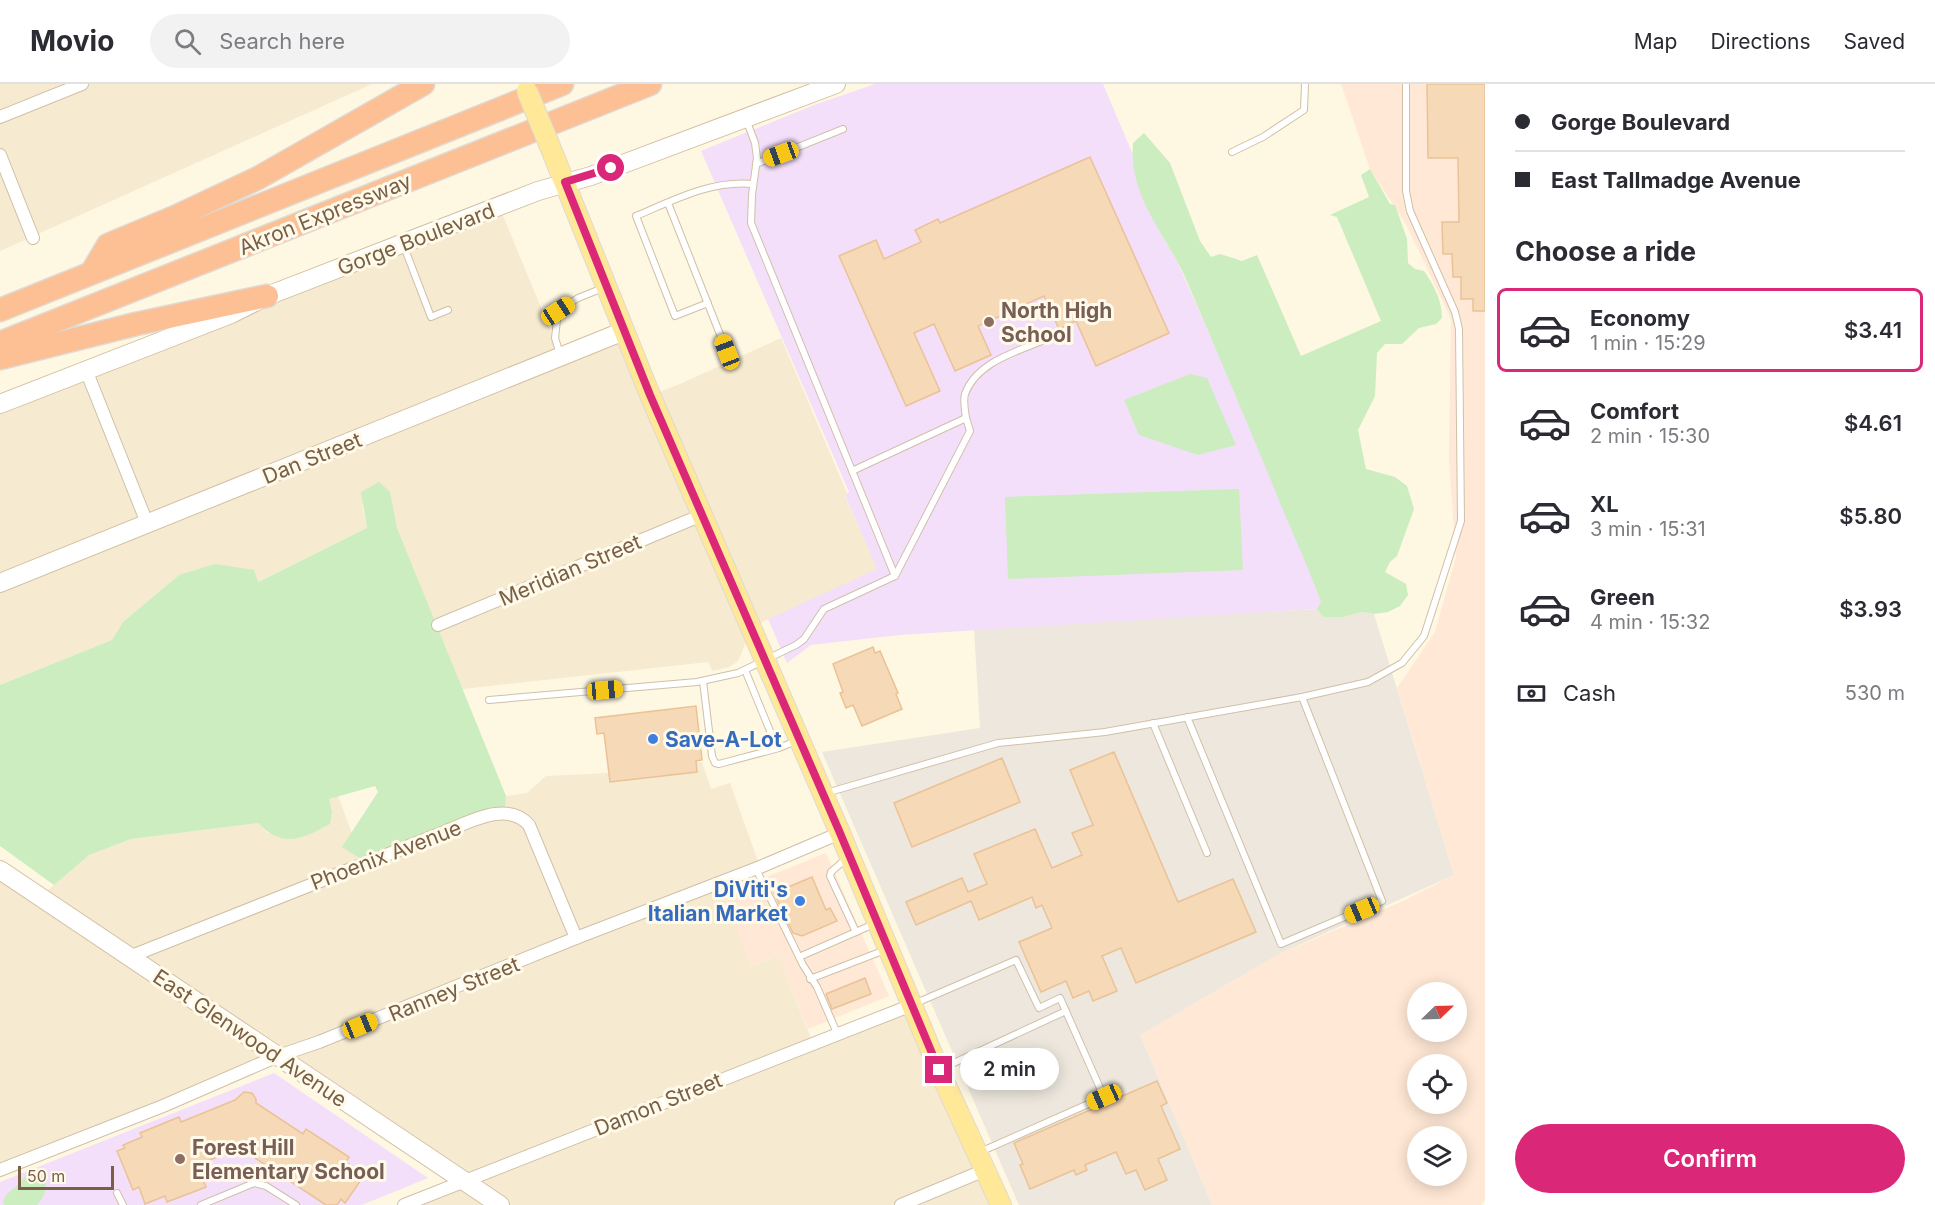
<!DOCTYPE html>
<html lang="en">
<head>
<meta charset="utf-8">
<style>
	body { margin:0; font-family:Inter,sans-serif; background:#f2f2f3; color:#2b2b33; height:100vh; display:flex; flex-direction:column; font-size:22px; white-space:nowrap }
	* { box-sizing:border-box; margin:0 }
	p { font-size:20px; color:#7c7c81 }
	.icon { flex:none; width:33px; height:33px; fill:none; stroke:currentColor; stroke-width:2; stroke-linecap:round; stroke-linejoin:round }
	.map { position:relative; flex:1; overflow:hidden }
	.details { display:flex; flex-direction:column; background:#fff; width:450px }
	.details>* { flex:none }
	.guide { display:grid; align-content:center; height:132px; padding:0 30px; background:#fff }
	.needle { width:39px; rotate:67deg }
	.fabs { position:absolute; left:1407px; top:898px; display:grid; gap:12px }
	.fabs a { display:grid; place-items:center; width:60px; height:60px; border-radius:50%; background:#fff; box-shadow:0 3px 15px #0003; font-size:30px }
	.scale { position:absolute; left:18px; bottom:15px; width:96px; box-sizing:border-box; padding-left:6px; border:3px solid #785f46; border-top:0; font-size:16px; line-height:21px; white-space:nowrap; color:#785f46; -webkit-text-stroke:4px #fffaea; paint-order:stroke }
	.end { position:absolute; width:27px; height:27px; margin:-14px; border:8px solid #db2777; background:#fff; box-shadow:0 0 0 3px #fff }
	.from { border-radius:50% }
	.bubble { position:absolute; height:42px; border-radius:21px; background:#fff; box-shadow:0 3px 15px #0003; font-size:20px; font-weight:600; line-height:42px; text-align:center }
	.car { position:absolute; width:18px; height:36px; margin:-18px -9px; border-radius:8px; box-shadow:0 0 4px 2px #0007; background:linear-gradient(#f5c518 24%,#345 0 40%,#f5c518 0 76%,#345 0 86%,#f5c518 0) }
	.guide b { display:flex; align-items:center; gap:21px; height:57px; font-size:22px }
	.guide b+b { border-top:2px solid #e1e1e2 }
	.guide i { width:15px; height:15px; background:#2b2b33 }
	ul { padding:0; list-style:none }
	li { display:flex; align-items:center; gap:18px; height:84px; margin:0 12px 9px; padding:0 18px; border:3px solid transparent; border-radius:9px }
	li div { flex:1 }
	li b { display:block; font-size:22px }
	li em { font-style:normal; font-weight:600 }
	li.on { border-color:#db2777 }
	li>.icon { width:54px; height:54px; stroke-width:1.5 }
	h2 { padding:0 30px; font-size:27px; line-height:72px }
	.pay { display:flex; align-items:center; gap:15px; height:66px; padding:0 30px; font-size:22px }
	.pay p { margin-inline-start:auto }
	.button { display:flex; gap:12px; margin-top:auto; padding:12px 30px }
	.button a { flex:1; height:69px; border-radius:36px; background:#db2777; color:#fff; font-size:24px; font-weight:600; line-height:69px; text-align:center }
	header { display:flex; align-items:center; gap:36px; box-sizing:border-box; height:84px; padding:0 30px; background:#fff; border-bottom:2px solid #e1e1e2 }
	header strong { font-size:28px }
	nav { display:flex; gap:33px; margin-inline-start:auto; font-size:21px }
	.search { width:420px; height:54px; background:#f2f2f3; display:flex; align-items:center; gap:15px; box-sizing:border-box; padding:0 21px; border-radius:33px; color:#7c7c81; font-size:22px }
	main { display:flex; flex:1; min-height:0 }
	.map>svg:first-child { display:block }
</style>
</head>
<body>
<header>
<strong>Movio</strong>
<div class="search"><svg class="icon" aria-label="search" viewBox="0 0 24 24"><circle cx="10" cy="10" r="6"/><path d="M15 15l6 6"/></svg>Search here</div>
<nav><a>Map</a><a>Directions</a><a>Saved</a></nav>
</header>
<main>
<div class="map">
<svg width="1485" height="1121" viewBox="0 0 1485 1121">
	<rect width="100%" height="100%" fill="#fef7e2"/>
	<g fill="#f6ead0">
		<path d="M0,0H372L0,167Z"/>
		<path d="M499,122L561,272L624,247L651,311L680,300L781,254L847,409L845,412L878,486L751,543L741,571L737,578L729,583L713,587L708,578L462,605L397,444L390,409L362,421L367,444L257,498L179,491L123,538L112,556L0,601V320Z"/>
		<path d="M702,678L711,705L730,699L760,783L719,799L751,882L778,872L813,959L912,921L1001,1121H404L464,1098L278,972L0,1086V786L40,813L89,771L131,755L258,739L268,749L332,728L329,715L338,712L363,779L505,725L506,712L527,709L546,692L609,689L610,698L697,688L696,679Z"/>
	</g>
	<g fill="#ffe8d5" fill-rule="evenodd">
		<path d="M1341,0H1485V1115L1481,1121H1212L1140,951L1279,870L1401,818L1454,791L1397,604L1435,548L1456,473L1449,375L1451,235L1407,142L1370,85ZM1418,909H1456V948H1418ZM1418,981H1456V1020H1418ZM1418,1053H1456V1092H1418Z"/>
		<path d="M826,769L889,912L808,945L778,872L750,882L723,811Z"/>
	</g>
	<path fill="#ede7dd" d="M1317,525L1323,533H1343L1362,528L1374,530L1454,791L1279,870L1140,951L1212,1121H1019L822,668L980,644L974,545Z"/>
	<g fill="#f4dffa">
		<path d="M875,0H1103L1134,73L1160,148L1177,177L1331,524L900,551L811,561L787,579L768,535L877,485L845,411L849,408L701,67L814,21Z"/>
		<path d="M274,989L428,1094L362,1121H0V1098Z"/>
	</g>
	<g fill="#cbedbf">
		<path d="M1144,49L1170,79L1200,157L1211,173L1220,170L1242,177L1257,171L1301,272L1381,237L1337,133L1330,131L1369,113L1361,91L1370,85L1390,120L1395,121L1407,155L1408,179L1415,185L1424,187C1434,201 1442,217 1442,234L1436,240L1419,244L1402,260H1385L1377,269L1375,312L1358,346L1366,385L1395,393L1407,402L1414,425L1397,472L1390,478L1385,488L1406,500L1408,511L1400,522L1388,528L1374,530L1362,528L1343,533H1323L1317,525L1321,518C1307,479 1289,442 1274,404C1245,333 1215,263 1185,193C1164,147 1129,114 1133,59Z"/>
		<path d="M1190,290L1207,294L1236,361L1198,371L1139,351L1124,316Z"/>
		<path d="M379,398L390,408L397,444L506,712L505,725L361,775L342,763L378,708L375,702L329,715L332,728L330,740C301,755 284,765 258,739L131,755L89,771L54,801L0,762V601L112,556L123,538L179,491L215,480L254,486L258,498L367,444L361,408Z"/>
		<path d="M1239,405L1243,486L1008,495L1005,413Z"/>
		<path d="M36,1087C51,1094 47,1111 37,1121H4L3,1117L7,1110L19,1100L26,1091Z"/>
	</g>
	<g fill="#f6d9b7" stroke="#eac296" stroke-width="1.5">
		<path d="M1427,0H1485V227H1473V215H1461V193H1453L1452,170H1443L1442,138H1459L1458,74H1428Z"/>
		<path d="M1090,73L1169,249L1096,282L1076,237L1059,245L1044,212L978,242L991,271L955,287L934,240L914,249L940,307L906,322L839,172L876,156L884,175L921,158L915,146L938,135L940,139Z"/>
		<path d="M873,563L875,569L880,567L898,609L896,610L902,625L862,642L853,621L846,624L840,609L843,608L833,580Z"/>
		<path d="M696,622L702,676L696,677L697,688L610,698L604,649L597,650L595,634Z"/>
		<path d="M1114,668L1178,818L1233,795L1256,848L1136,899L1121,864L1102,872L1117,907L1093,917L1089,907L1073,914L1066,897L1041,908L1019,858L1052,844L1042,821L1036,824L1032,813L979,836L971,817L916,841L906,818L962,794L968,808L987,800L974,770L1035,745L1052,784L1082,771L1072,749L1093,741L1070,686Z"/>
		<path d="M1002,674L1020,718L912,763L894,719Z"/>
		<path d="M812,793L826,826L830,824L837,837L802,852L793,849L774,809Z"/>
		<path d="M865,894L871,910L832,925L826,910Z"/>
		<path d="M1157,997L1167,1019L1161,1022L1180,1065L1158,1075L1167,1096L1145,1106L1136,1086L1126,1090L1116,1068L1085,1081L1087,1086L1076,1091L1074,1086L1030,1105L1020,1081L1023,1080L1014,1059Z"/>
		<path d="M244,1008L252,1009L256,1015V1019L303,1050L306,1045L349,1073L346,1078L359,1087L356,1092L361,1096L345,1119L341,1115L337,1121H326L240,1064L205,1078L207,1083L199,1086L206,1103L167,1118L165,1112L145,1120L139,1103L133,1106L117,1067L125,1064L123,1061L142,1053L140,1049L179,1033L181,1038L235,1016Z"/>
	</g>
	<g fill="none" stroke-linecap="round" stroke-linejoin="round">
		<g stroke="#d0c0a8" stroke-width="8">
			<g id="lane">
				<path d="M1232,68L1263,53L1304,26L1305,0"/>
				<path d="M756,80L843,45"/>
				<path d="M668,119L727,268"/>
				<path d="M403,160L431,233L448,226"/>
				<path d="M708,219L675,232L636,132C674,116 711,96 753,100"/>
				<path d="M560,270L555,254L558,227L578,214L603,204"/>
				<path d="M966,334C965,327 963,317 965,310C977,277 1019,267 1049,254"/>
				<path d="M852,387L966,334L970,347L895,492"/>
				<path d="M745,586L777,664"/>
				<path d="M703,597L712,672L715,679L719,680L779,664L798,656"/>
				<path d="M1302,613L1368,598L1402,579L1424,552L1461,437L1459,245L1455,228L1410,127L1406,107V0"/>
				<path d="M489,616L697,598L738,589L796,561L804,555L824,525L895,492L751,139L752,111L757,74L755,59L746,35"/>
				<path d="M1153,639L1207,769"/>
				<path d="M826,709L998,659L1105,648L1302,613L1382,817L1281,860L1187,633"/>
				<path d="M847,774L831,788L830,792L856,848"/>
				<path d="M756,785L803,881L817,903L837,949"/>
				<path d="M799,873L874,840"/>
				<path d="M810,895L885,866"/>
				<path d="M916,919L1016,876L1039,924L1060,914L1104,1013L980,1068"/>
				<path d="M943,984L1066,927"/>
				<path d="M117,1109L123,1121"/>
				<path d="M201,1121L254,1099L266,1102L296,1121"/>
			</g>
		</g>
		<g stroke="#d0c0a8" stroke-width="14">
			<g id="street">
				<path d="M0,33L82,0"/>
				<path d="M0,71L33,154"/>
				<path d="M86,286L147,439"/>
				<path d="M438,541L702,431"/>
				<path d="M129,873L444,748C470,738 507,716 529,741L576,854"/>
				<path d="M0,1086L163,1022L278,972L319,958L576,854L760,783L840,749"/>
				<path d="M404,1121L912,921"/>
				<path d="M901,1121L985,1086"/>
			</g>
		</g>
		<g stroke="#d4c1a4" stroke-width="20">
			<g id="secondary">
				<path d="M0,320L231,230L267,212L538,107L591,92L836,0"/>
				<path d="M0,499L624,247"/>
				<path d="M0,786L500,1121"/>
			</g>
		</g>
		<g stroke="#dfd9d3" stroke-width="22">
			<path id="primary" d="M549,60L650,311L840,749L939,986L1001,1121"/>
		</g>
		<g stroke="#dfd9d3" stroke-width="25">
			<g id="highway">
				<path d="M92,188L108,161L175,133L258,94L423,0"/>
				<path d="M0,226L562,0"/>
				<path d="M0,259L650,0"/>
				<path d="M0,274L136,240L267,212"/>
			</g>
		</g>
		<use href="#lane" stroke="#fff" stroke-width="6"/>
		<use href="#street" stroke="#fff" stroke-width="12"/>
		<use href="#secondary" stroke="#fff" stroke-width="18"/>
		<use href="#primary" stroke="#ffe898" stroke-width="20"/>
		<use href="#highway" stroke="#fdbf94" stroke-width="22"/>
		<g stroke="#dfd9d3" stroke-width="22" stroke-linecap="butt">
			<path id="primary-bridge" d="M527,7L549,60"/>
		</g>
		<use href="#primary-bridge" stroke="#ffe898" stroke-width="20"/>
	</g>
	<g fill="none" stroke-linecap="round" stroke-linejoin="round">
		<path stroke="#db2777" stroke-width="8" d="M611,84L565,98L650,311L840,749L939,986"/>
	</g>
	<g fill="#8d6e63" stroke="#fffaea" stroke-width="2">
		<circle cx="989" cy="238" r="6"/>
		<circle cx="180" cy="1075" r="6"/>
	</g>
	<g fill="#3f7fe0" stroke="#fffaea" stroke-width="2">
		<circle cx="653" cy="655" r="6"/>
		<circle cx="800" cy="817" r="6"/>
	</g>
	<g text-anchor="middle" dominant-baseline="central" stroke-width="6" stroke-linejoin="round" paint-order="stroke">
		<g font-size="21" fill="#785f46" stroke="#fffaea">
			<text transform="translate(325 130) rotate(-22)">Akron Expressway</text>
			<text transform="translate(416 155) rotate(-21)">Gorge Boulevard</text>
			<text transform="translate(312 374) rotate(-22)">Dan Street</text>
			<text transform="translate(570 486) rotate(-23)">Meridian Street</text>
			<text transform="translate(386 771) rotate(-21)">Phoenix Avenue</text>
			<text transform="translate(454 905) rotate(-22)">Ranney Street</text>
			<text transform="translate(250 954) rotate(34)">East Glenwood Avenue</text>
			<text transform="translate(658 1020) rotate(-22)">Damon Street</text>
		</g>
		<g font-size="21" font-weight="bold" fill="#785e54" stroke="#fffaea" text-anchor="start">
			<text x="1001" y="226">North High<tspan x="1001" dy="24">School</tspan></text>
			<text x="192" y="1063">Forest Hill<tspan x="192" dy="24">Elementary School</tspan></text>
		</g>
		<g font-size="21" font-weight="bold" fill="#366cbe" stroke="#fffaea" text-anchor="start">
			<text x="665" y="655">Save-A-Lot</text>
			<text x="788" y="805" text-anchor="end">DiViti's<tspan x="788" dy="24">Italian Market</tspan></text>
		</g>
	</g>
</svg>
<div class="fabs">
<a><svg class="needle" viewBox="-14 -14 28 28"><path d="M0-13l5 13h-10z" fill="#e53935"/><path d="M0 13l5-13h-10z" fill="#7c7c81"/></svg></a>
<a><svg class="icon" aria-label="locate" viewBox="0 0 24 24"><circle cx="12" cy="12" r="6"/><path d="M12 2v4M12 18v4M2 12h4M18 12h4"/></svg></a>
<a><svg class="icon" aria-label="layers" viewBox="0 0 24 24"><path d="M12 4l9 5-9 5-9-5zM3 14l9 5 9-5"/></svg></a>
</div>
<div class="scale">50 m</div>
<i class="end from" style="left:611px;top:84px"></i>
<i class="end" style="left:939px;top:986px"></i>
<div class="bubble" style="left:960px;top:964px;width:99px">2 min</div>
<i class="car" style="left:781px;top:70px;rotate:250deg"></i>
<i class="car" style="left:558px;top:227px;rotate:57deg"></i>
<i class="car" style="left:727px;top:268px;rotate:339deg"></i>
<i class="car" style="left:605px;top:606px;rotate:85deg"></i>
<i class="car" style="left:1362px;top:826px;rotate:247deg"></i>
<i class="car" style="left:360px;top:942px;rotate:68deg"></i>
<i class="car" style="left:1104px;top:1013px;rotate:246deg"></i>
</div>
<section class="details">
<div class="guide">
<b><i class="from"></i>Gorge Boulevard</b>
<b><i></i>East Tallmadge Avenue</b>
</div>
<h2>Choose a ride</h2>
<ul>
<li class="on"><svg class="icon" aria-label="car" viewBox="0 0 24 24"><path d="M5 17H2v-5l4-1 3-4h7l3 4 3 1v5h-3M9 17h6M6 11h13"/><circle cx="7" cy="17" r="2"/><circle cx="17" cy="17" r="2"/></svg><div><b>Economy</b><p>1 min · 15:29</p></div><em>$3.41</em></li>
<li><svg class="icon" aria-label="car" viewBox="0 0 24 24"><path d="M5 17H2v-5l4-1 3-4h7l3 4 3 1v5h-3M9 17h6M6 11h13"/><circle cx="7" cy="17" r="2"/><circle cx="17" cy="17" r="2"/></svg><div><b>Comfort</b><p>2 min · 15:30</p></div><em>$4.61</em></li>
<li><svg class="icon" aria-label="car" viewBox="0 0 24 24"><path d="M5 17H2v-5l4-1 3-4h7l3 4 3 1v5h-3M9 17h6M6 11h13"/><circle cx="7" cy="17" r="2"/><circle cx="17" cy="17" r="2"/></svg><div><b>XL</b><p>3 min · 15:31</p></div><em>$5.80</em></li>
<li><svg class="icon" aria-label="car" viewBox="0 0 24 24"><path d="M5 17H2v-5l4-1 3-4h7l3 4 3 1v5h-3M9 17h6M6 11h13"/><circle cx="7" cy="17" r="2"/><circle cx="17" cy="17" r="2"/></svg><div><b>Green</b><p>4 min · 15:32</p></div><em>$3.93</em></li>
</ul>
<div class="pay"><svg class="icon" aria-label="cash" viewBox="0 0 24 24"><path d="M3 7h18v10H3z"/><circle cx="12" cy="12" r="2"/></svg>Cash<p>530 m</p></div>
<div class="button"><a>Confirm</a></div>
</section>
</main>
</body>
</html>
